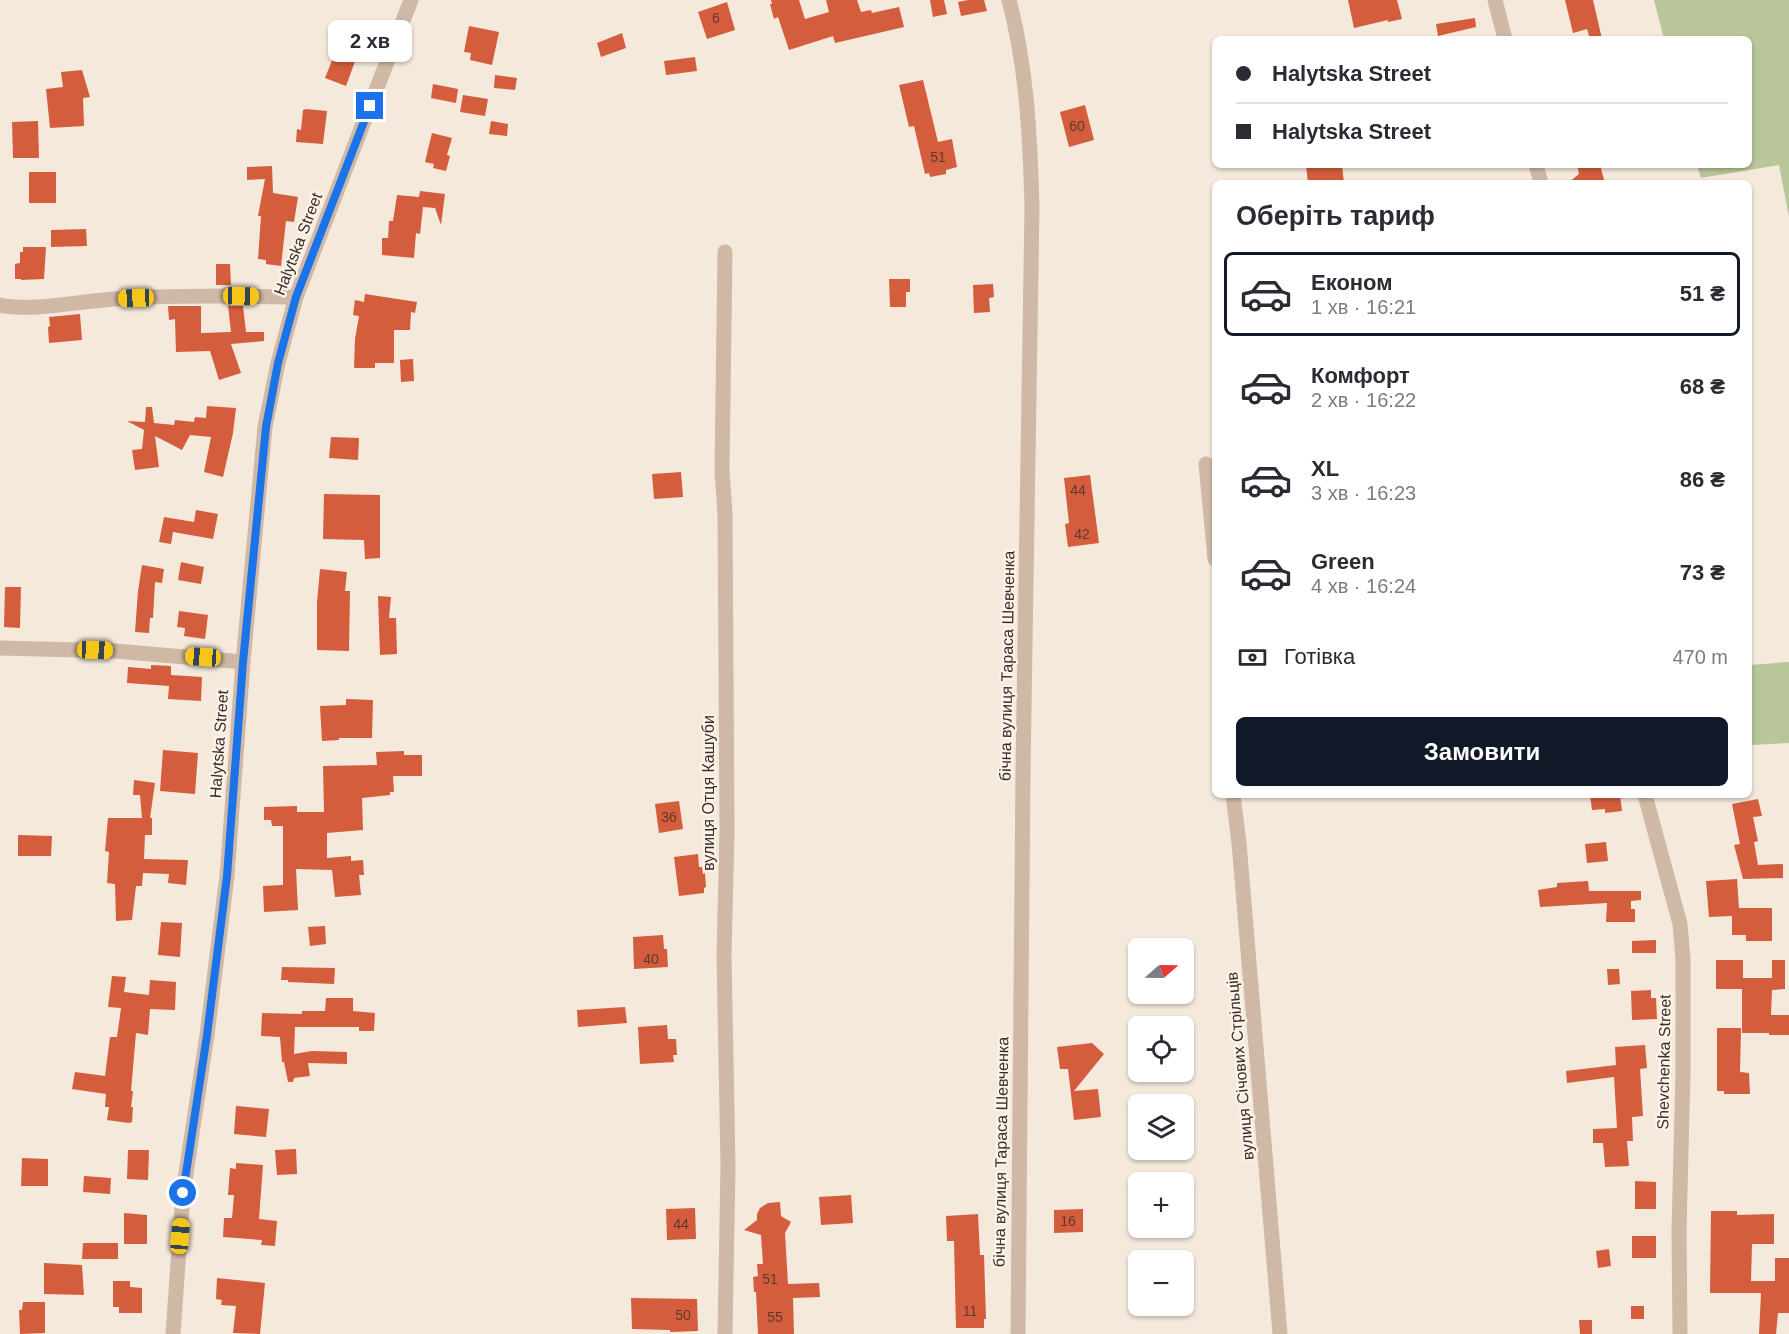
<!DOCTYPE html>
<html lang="uk">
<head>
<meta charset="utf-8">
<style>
	body { margin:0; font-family:Helvetica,sans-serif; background:#f7f7f7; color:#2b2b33; height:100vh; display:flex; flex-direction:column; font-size:22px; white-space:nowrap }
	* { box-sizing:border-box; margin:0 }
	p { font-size:20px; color:#7c7c81 }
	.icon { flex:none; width:33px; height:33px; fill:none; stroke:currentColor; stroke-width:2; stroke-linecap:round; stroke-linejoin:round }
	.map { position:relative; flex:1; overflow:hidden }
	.drawer { position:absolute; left:1212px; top:180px; width:540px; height:618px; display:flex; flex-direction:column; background:#fff; border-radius:9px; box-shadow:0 2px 4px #0004 }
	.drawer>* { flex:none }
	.banner { position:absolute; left:1212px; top:36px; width:540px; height:132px; border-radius:9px; box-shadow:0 2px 4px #0004; display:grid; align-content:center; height:132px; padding:0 24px; background:#fff }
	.needle { width:39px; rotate:70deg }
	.buttons { position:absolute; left:1128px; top:938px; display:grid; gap:12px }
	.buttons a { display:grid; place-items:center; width:66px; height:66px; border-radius:9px; background:#fff; box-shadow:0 2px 4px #0004; font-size:30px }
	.end { position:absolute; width:27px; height:27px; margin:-14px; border:8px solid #1a73e8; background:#fff; box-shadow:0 0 0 3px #fff }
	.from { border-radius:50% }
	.bubble { position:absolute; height:42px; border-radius:9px; background:#fff; box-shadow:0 2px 4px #0004; font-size:20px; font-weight:600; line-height:42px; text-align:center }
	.car { position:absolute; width:18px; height:36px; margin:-18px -9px; border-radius:8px; box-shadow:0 0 4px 2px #0007; background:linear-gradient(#f5c518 24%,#345 0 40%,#f5c518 0 76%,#345 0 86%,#f5c518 0) }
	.banner b { display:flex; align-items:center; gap:21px; height:57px; font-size:22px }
	.banner b+b { border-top:2px solid #e1e1e2 }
	.banner i { width:15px; height:15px; background:#2b2b33 }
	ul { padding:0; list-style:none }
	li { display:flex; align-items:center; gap:18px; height:84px; margin:0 12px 9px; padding:0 12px; border:3px solid transparent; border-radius:9px }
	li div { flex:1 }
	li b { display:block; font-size:22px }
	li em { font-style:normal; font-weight:600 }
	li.active { border-color:#111827 }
	li>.icon { width:54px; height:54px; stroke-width:1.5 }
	h2 { padding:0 24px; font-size:27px; line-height:72px }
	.pay { display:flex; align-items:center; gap:15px; height:66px; padding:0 24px; font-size:22px }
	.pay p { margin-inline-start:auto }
	.button { display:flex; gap:12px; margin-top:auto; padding:12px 24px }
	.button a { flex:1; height:69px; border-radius:9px; background:#111827; color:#fff; font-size:24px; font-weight:600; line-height:69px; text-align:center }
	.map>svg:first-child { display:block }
</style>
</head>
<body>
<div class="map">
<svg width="1789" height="1334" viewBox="0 0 1789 1334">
	<rect width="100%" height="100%" fill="#f5e9dc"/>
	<g fill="#b8c69a">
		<path d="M1654,0H1789V217L1779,165L1701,178L1697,165H1749V39H1664Z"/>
		<path d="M1789,662V743L1752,745L1749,714V665Z"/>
	</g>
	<g fill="#d35d3c">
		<path d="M771,0H799L805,19L829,12L826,0H857L861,12L871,10L872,13L899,7L904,27L835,43L833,36L789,50L778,17L774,19L770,4H772Z"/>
		<path d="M930,0H944L947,14L933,17Z"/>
		<path d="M968,0H984L987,11L961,16L958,2Z"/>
		<path d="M1348,0H1397L1402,19L1388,22V20L1354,28Z"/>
		<path d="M1565,0H1593L1602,39H1590L1587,29L1573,33Z"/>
		<path d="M727,2L735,30L707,39L698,12Z"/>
		<path d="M1475,18L1476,27L1438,36L1436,24Z"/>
		<path d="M469,26L499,32L492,65L470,60L471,53L464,52Z"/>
		<path d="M622,33L626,48L601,57L597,43Z"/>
		<path d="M337,48L357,56L346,86L325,78Z"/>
		<path d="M695,57L697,71L666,75L664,61Z"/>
		<path d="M82,70L90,97L83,98L84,126L50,128L46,89L63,87L61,72Z"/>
		<path d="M495,75L517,78L515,90L494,88Z"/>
		<path d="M923,80L938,142L952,139L957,167L946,170V174L930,177L929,173L925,174L914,126L909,127L899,85Z"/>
		<path d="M433,84L458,89L456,103L431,98Z"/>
		<path d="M463,95L488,99L485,116L460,112Z"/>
		<path d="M1085,105L1094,140L1069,147L1060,112Z"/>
		<path d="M306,109L327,111L323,144L296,142L297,129L301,130L303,110Z"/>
		<path d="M38,121L39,158H13L12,122Z"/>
		<path d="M491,121L508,124L507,136L489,134Z"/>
		<path d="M432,133L452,138L447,155L450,156L446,171L433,168L434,164L425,162Z"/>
		<path d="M1306,165H1342L1344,183H1308Z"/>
		<path d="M1577,165H1600L1605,183H1568L1579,174Z"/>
		<path d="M272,166L273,193L298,197L294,222L286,221L281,266L266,264V260L258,259L261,216H258L265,179L247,180V167Z"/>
		<rect x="29" y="172" width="27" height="31"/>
		<path d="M420,191L445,194L441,225L435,208L423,207L420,234L416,233L414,258L382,255V238H388L389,221H393L397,195L419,197Z"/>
		<path d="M86,229L87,246L51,247V230Z"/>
		<path d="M23,247H46L44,279L21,280V279H15V264L20,263V252H23Z"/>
		<path d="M216,264H230L231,285H216Z"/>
		<path d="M889,279H910V292H906V307H890Z"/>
		<path d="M993,284L994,297L989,298L990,312L974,313L973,285Z"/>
		<path d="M365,294L417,302L415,313L411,312L410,330H394V363H375V368H354L355,339L359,316L353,315L355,300L364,302Z"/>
		<path d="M168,306H201V333L231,332L228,306H243L246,332H264V341L231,344L241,373L219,380L210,351L176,352L175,319L169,320Z"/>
		<path d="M80,314L82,340L49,343L48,327L50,326L49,317Z"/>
		<path d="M413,359L414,381L401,382L400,360Z"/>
		<path d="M207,406L236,408L233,433L223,477L204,472L211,437L190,435L182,450L155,436L159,467L135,470L132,450L142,449L144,430L127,421L145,422L146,407H152L154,423L174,425L175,420L194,422L195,417L206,418Z"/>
		<path d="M331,437L359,438L358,460L329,458Z"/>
		<path d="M681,472L683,497L654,499L652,474Z"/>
		<path d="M1090,475L1099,543L1068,547L1065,524L1069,523L1064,478Z"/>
		<path d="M324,494L380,495V558L365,559L364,540L323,539Z"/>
		<path d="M196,510L218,514L213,539L173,532L171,544L159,542L164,517L194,522Z"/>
		<path d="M181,562L204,567L201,584L178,580Z"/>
		<path d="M142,565L164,569L162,583L155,582L153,618H150L149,633L135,632L138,591Z"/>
		<path d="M320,569L347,572L345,591H350L349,651L317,650V603Z"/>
		<path d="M5,587H21L20,628L4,627Z"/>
		<path d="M378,596L391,597L389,618H396L397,654L380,655Z"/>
		<path d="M179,611L208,615L205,639L184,636L185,628L177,627Z"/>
		<path d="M151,665L171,666V675L202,677L201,701L168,699L169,686L127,683L128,667L151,669Z"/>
		<path d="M346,699L373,700L372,738H339V740L322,741L320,706L346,705Z"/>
		<path d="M163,750L198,753L195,794L160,791Z"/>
		<path d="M404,751V755H422V776H393L394,792H390V795L362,798L363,830L327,833V858L351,856V861L363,860L364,875H359L361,895L335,897L332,870L296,869L298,910L264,912L263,886L283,885V826H272L271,820H264V807L297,806V812H324L323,766L377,765L376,752Z"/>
		<path d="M134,780L155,783L150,818H152V835H145L144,859L188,860L186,885L168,883L169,874L143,873L142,886H136L132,920L116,921L115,884L107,883L109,852L105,851L108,818H142L140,795H133Z"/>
		<path d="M1590,795H1620L1622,811L1605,813V809L1592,810Z"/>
		<path d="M1758,799L1762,816L1753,817L1758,841L1754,842L1758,865L1783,864V878L1743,879L1734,845L1740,844L1732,804Z"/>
		<path d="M679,801L683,829L659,833L655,804Z"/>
		<path d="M18,835L52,836L51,856H18Z"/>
		<path d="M1606,842L1608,861L1587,863L1585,844Z"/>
		<path d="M698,854L699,867H702L703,874L705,873L706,887L704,888V893L679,896L674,857Z"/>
		<path d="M1737,879L1739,908H1772V941H1746V935H1732V916L1709,917L1706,881Z"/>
		<path d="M1588,881L1589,891H1641V900L1631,901V909H1635V922H1606L1607,903L1540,907L1538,890L1557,887V883Z"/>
		<path d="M161,922L182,923L180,957L158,955Z"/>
		<path d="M325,926L326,944L310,946L308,927Z"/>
		<path d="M663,935L664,949H667L668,967L634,969L633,937Z"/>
		<path d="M1656,940V953H1632V941Z"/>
		<path d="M1716,960H1743V978H1772V960H1785V989L1772,990L1771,1015H1789V1035H1769V1033H1742V989H1716Z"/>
		<path d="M282,967L335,968L334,984L288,982V980H281Z"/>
		<path d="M1607,969H1619L1620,984L1608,985Z"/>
		<path d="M112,976L126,977L124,992L149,995L150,980L176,982L175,1010L150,1009L148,1035L136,1033L131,1091H133L131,1107H133L132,1122L129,1123L107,1120L109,1107H105L106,1094L72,1089L75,1072L105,1076L110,1037H117L121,1008L108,1007Z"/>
		<path d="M1651,990V998H1656L1657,1019L1632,1020L1631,991Z"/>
		<path d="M326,998H353V1011L375,1013L374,1031H359V1027H295L294,1054L312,1051L347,1052V1064L308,1063L310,1076L294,1078L293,1082H288L284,1062H282L280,1037L261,1036L262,1013L302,1014V1011H325Z"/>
		<path d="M625,1007L627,1023L578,1027L577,1010Z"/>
		<path d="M667,1025L668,1039H676L677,1055H673L674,1062L640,1064L638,1027Z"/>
		<path d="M1717,1028H1741L1740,1072L1749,1073L1750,1094H1724V1091H1717Z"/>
		<path d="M1092,1043L1104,1054L1074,1091L1098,1089L1101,1117L1074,1120L1068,1069H1060L1057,1047Z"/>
		<path d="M1645,1045L1647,1068L1640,1069L1643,1116L1632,1117L1633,1141H1627L1629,1166L1605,1167L1603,1143H1593V1129L1617,1128L1614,1077L1567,1083L1566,1071L1616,1065L1615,1047Z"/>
		<path d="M236,1106L269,1109L266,1137L234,1134Z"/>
		<path d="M296,1149L297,1174L277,1175L275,1150Z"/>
		<path d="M128,1150H149L148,1180L127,1179Z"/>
		<path d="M22,1158L48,1159V1186H21Z"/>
		<path d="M236,1163L263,1165L259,1219L277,1221L275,1246L261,1245L262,1240L223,1237L224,1218H232L234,1195H228L230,1168L236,1169Z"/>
		<path d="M84,1176L111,1178L110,1194L83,1192Z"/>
		<path d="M1635,1181L1656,1182V1209H1635Z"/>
		<path d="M851,1195L853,1223L821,1225L819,1197Z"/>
		<path d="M780,1202L781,1216L791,1222L785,1233L788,1284L819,1283L820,1297L793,1298L794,1334H758L756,1292H754L753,1277L758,1276L757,1264H763L761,1235L744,1230L757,1220V1214L760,1208L768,1203Z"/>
		<path d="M695,1208L696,1239L667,1240L666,1209Z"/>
		<path d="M1083,1209V1232L1054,1233V1210Z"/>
		<path d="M1711,1211H1737V1215L1774,1214V1244H1752L1751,1281H1775V1258H1789V1313H1778L1776,1334H1759L1761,1293H1710Z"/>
		<path d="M124,1213L147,1215V1244H124Z"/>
		<path d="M978,1214L980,1255H984L986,1319H984V1328H956L954,1241H947L946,1216Z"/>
		<rect x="1632" y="1236" width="24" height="22"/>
		<path d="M83,1243H118V1259H82Z"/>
		<path d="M1609,1249L1611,1266L1598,1268L1596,1251Z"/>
		<path d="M44,1263L82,1265L84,1295L44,1294Z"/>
		<path d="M217,1278L265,1283L260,1334L233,1333L236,1306L221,1305L222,1300L216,1299Z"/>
		<path d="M113,1281H130V1287L142,1288V1313H119V1307H113Z"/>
		<path d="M631,1298L697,1299L698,1331L670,1332V1330L632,1329Z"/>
		<path d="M23,1302H45V1333L20,1334L19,1310H22Z"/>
		<rect x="1631" y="1306" width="13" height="13"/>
		<path d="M1579,1320H1592V1334H1580Z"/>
	</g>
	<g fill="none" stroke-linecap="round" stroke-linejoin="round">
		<g stroke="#cfb8a6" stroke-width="15">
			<path d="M1009,0C1027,68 1030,137 1032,207L1023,770L1018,1334"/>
			<path d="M1495,0L1505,39"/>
			<path d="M1536,165L1541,183"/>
			<path d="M725,252L722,471L725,513L727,831L724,955L728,1165L725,1334"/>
			<path d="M0,305C32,312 81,301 115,299C175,295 236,296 296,297"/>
			<path d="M1206,464L1215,559"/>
			<path d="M0,648L115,651L243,662"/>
			<path d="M1233,795L1239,843L1280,1334"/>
			<path d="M1645,795L1680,924L1683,959V1073L1679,1230L1680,1334"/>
			<path d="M173,1334L183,1193L207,1035L227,876L243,662L265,427L278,363L296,297L411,0"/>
		</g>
	</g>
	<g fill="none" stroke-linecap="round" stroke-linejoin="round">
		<path stroke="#1a73e8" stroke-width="8" d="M183,1193L207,1035L227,876L243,662L266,427L278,363L296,297L370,106"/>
	</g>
	<g text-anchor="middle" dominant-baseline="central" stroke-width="4.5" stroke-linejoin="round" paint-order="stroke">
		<g font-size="14" fill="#60392d">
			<text x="716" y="18">6</text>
			<text x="1077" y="126">60</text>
			<text x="938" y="157">51</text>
			<text x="1078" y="490">44</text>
			<text x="1082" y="534">42</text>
			<text x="669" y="817">36</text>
			<text x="651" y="959">40</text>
			<text x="1068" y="1221">16</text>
			<text x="681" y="1224">44</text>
			<text x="770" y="1279">51</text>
			<text x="970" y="1311">11</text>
			<text x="683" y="1315">50</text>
			<text x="775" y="1317">55</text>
		</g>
		<g font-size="16" fill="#3a2d28" stroke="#fcf3e9">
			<text transform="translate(298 244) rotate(-69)">Halytska Street</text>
			<text transform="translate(1007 666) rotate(-89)">бічна вулиця Тараса Шевченка</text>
			<text transform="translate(219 744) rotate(-86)">Halytska Street</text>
			<text transform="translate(708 793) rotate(-90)">вулиця Отця Кашуби</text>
			<text transform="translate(1664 1062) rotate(-89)">Shevchenka Street</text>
			<text transform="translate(1240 1066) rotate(-95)">вулиця Січових Стрільців</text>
			<text transform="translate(1001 1152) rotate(-89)">бічна вулиця Тараса Шевченка</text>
		</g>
	</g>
</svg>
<div class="buttons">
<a><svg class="needle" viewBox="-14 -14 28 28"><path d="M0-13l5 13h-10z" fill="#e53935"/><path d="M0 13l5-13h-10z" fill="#7c7c81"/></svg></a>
<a><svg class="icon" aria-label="locate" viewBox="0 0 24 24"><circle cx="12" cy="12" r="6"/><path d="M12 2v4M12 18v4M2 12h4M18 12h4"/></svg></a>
<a><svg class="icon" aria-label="layers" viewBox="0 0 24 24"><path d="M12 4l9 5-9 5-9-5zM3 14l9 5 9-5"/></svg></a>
<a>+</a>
<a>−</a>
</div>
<i class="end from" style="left:183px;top:1193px"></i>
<i class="end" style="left:370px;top:106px"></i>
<div class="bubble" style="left:328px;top:20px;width:84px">2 хв</div>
<i class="car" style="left:241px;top:296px;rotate:91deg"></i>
<i class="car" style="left:136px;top:298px;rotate:268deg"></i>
<i class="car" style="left:95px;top:650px;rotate:92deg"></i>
<i class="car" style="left:203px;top:657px;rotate:274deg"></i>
<i class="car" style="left:180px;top:1236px;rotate:5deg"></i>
<div class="banner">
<b><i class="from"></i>Halytska Street</b>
<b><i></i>Halytska Street</b>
</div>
<section class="drawer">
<h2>Оберіть тариф</h2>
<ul>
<li class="active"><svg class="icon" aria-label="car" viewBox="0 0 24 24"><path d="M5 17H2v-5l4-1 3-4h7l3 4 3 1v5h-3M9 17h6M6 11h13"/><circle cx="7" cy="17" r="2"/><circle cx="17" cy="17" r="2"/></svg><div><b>Економ</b><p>1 хв · 16:21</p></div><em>51 ₴</em></li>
<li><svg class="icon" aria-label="car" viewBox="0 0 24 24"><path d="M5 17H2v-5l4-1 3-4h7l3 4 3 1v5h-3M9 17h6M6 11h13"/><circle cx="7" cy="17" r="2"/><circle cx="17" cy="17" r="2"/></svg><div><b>Комфорт</b><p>2 хв · 16:22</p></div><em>68 ₴</em></li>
<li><svg class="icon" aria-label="car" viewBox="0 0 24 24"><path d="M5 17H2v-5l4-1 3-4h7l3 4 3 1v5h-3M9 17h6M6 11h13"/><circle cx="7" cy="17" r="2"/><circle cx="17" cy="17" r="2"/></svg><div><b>XL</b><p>3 хв · 16:23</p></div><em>86 ₴</em></li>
<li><svg class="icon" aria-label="car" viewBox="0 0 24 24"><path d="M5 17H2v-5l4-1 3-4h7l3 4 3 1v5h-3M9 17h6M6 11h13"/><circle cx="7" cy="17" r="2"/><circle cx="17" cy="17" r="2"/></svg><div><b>Green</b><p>4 хв · 16:24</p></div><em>73 ₴</em></li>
</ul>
<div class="pay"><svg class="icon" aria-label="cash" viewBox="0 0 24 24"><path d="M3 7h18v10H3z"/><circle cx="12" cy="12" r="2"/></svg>Готівка<p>470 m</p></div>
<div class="button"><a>Замовити</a></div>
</section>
</div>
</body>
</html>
